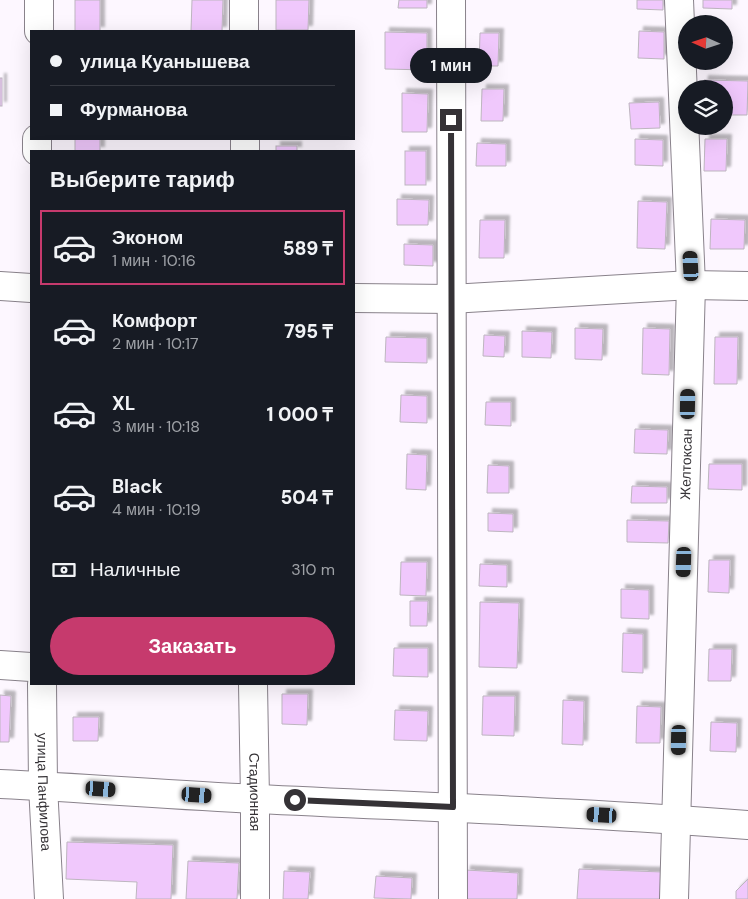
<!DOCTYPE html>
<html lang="ru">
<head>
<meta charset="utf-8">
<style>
	body { margin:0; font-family:"DM Sans",sans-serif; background:#242831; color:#f1f3f6; height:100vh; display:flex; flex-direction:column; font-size:19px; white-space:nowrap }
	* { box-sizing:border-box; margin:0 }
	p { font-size:16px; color:#9ea1a6 }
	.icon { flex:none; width:28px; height:28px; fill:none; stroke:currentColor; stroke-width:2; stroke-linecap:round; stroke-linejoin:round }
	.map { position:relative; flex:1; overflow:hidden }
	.drawer { position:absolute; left:30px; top:150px; width:325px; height:535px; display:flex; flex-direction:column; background:#171b24; border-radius:0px; box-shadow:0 5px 20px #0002 }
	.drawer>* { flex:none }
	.hud { position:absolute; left:30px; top:30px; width:325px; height:110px; border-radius:0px; box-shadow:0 5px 20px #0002; display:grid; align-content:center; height:110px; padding:0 20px; background:#171b24 }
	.needle { width:32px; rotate:273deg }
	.tools { position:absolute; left:678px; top:15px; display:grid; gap:10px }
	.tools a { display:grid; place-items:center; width:55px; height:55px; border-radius:50%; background:#171b24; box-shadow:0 5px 20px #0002; font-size:25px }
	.end { position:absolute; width:22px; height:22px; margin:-11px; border:6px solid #353236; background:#fff; box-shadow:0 0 0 2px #fff }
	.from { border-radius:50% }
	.bubble { position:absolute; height:35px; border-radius:18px; background:#171b24; box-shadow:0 5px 20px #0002; font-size:16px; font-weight:800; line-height:35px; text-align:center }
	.car { position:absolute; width:15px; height:30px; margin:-15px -8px; border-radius:6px; box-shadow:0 0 4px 1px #0007; background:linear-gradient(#222 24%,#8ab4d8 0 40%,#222 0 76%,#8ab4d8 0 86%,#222 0) }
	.hud b { display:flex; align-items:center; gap:18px; height:48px; font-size:19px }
	.hud b+b { border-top:1px solid #363941 }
	.hud i { width:12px; height:12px; background:#f1f3f6 }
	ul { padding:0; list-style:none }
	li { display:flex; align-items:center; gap:15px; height:75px; margin:0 10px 8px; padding:0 10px; border:2px solid transparent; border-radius:0px }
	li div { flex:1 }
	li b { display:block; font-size:19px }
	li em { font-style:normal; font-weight:800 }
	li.current { border-color:#c63a6d }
	li>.icon { width:45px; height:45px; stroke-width:1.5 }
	h2 { padding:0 20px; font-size:22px; line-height:60px }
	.pay { display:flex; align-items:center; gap:12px; height:55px; padding:0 20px; font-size:19px }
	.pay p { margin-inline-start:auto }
	.cta { display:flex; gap:10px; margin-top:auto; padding:10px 20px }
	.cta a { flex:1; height:58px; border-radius:30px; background:#c63a6d; color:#fff; font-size:20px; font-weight:800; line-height:58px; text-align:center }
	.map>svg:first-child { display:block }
</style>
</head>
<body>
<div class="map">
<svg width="748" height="899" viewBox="0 0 748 899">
	<defs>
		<filter id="shadow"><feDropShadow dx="4.5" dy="-4.5" stdDeviation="1" flood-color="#0004"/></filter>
	</defs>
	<rect width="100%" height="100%" fill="#fdf7ff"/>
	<g fill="#f0c8fc" stroke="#bdb5bf" filter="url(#shadow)">
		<rect x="75" y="0" width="25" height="31"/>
		<path d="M192,0H223L222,31H191Z"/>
		<path d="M276,0H309L308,30H276Z"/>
		<path d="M399,0H427V8H398Z"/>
		<path d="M637,0H663V10L637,9Z"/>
		<path d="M703,0H732V9L703,8Z"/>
		<path d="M639,31L664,32V59L638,58Z"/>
		<path d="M385,32L427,33V70L385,69Z"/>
		<path d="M480,33H499L498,66H479Z"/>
		<rect x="0" y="78" width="2" height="28"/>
		<path d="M704,80L748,81L747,115H724V89H703Z"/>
		<path d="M482,89H504L503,121H481Z"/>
		<path d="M402,93L428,94L427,132H402Z"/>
		<path d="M659,102L660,128L631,129L629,103Z"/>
		<rect x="75" y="139" width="25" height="12"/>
		<path d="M635,139L663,140V166L635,165Z"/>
		<path d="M705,139H727L726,171H704Z"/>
		<path d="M477,143L506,144V166H476Z"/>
		<rect x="276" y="146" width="21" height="5"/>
		<rect x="405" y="151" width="21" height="34"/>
		<path d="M397,199L429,200L428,225H397Z"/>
		<path d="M638,201L667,202L665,249L637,248Z"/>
		<path d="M711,219L745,220L744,249H710Z"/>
		<path d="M480,220H505L504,258H479Z"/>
		<path d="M404,244L433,245V266L404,265Z"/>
		<path d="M575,328L603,329L602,360L575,359Z"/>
		<path d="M643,328L670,329L669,375L642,374Z"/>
		<path d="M522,331L552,332L551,358L522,357Z"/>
		<path d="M484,335L505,336L504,357L483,356Z"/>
		<path d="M386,337L427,338V363L385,362Z"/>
		<path d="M715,337H738L737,384H714Z"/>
		<path d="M401,395L427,396V423L400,422Z"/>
		<path d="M486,402H511V426L485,425Z"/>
		<path d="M635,429L668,430L667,454L634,453Z"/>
		<path d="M407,454L427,455L426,490L406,489Z"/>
		<path d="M709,464H742V490L708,489Z"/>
		<path d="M488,465L509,466V493H487Z"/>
		<path d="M632,486L667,487V503H631Z"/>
		<path d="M488,513L513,514V532L488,531Z"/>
		<path d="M627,520L669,521L668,543L627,542Z"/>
		<path d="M709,560H730L729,593L708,592Z"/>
		<path d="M401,562H427L426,596L400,595Z"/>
		<path d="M480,564L507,565V587L479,586Z"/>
		<path d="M621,589L649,590V619L621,618Z"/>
		<path d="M410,601H428L427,626H410Z"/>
		<path d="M480,602L519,603L517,668L479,667Z"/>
		<path d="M623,633L643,634V673L622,672Z"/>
		<path d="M394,648H428V677L393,676Z"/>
		<path d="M709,649H732L731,681H708Z"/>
		<path d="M282,694H308L307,725L282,724Z"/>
		<path d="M0,695L11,696L9,742H0Z"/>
		<path d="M483,696H515L514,736L482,735Z"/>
		<path d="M563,700L584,701L583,745L562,744Z"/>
		<path d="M637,706L661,707L660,743H636Z"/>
		<path d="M395,710L428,711L427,741L394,740Z"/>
		<path d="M73,717H99L98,741H73Z"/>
		<path d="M711,722L737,723L736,752L710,751Z"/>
		<path d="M67,842L173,845L171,899H136L137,882L66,879Z"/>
		<path d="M188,861L239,863L237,899H186Z"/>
		<path d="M579,869L663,872L662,899H577Z"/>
		<path d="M466,870L518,873L517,899H464Z"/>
		<path d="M284,871L310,872L308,899H283Z"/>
		<path d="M376,876L412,878L411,899L374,898Z"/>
		<path d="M748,879V899H736V891Z"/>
	</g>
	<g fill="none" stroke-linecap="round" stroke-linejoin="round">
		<g stroke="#89828b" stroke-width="30">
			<g id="minor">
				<path d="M244,0V31"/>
				<path d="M451,0L453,899"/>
				<path d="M39,31V0"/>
				<path d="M245,139V151"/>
				<path d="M37,151V139"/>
				<path d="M0,286L31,288"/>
				<path d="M354,298L451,299L691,285L748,286"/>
				<path d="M0,665L31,667"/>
				<path id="s1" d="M42,684L43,786L49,899"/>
				<path id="s2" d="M253,684L255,799V899"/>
				<path d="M0,784C86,788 171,795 257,799C421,807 585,812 748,825"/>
				<path id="s3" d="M674,899L691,285L679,0"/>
			</g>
		</g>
		<use href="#minor" stroke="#fff" stroke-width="28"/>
	</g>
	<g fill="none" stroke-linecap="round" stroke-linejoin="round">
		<path stroke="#353236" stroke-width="6" d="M295,800L453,807L451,120"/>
	</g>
	<g text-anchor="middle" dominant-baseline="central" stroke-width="4.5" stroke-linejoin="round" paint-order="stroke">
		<g font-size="14" fill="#353236" stroke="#fff">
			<text stroke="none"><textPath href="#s3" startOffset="435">Желтоксан</textPath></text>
			<text stroke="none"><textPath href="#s1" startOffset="108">улица Панфилова</textPath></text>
			<text stroke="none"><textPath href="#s2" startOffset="108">Стадионная</textPath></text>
		</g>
	</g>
</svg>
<div class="tools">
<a><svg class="needle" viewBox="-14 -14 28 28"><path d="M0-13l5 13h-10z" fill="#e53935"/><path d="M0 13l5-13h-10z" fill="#9ea1a6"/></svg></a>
<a><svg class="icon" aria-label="layers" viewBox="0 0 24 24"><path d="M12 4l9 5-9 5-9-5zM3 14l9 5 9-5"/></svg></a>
</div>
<i class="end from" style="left:295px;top:800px"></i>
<i class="end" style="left:451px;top:120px"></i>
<div class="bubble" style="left:410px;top:48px;width:82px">1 мин</div>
<i class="car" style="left:691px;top:266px;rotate:357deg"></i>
<i class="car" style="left:688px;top:404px;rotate:1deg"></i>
<i class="car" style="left:684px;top:562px;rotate:182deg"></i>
<i class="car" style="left:679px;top:740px;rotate:181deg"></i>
<i class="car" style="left:101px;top:789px;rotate:94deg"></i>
<i class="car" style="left:197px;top:795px;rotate:94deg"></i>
<i class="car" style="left:602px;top:815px;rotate:273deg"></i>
<div class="hud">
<b><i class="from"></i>улица Куанышева</b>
<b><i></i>Фурманова</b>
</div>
<section class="drawer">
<h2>Выберите тариф</h2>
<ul>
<li class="current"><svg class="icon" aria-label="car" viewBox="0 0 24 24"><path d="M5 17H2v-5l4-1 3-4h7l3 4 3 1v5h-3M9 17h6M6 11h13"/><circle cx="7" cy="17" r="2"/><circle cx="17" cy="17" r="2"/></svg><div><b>Эконом</b><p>1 мин · 10:16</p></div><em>589 ₸</em></li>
<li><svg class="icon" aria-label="car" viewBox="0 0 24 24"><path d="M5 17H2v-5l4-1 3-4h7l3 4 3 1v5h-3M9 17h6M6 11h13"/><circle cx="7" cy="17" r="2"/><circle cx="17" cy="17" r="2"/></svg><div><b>Комфорт</b><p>2 мин · 10:17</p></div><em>795 ₸</em></li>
<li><svg class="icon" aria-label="car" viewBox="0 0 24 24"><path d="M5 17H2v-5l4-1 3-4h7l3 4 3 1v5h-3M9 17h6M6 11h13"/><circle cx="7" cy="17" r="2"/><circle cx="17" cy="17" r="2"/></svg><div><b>XL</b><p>3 мин · 10:18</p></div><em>1 000 ₸</em></li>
<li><svg class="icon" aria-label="car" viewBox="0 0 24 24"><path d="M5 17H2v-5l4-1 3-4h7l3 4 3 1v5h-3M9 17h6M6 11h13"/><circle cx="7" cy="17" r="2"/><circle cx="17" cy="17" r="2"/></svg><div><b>Black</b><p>4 мин · 10:19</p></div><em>504 ₸</em></li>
</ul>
<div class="pay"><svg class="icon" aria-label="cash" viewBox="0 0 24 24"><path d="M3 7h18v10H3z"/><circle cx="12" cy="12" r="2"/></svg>Наличные<p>310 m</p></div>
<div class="cta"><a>Заказать</a></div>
</section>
</div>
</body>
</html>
